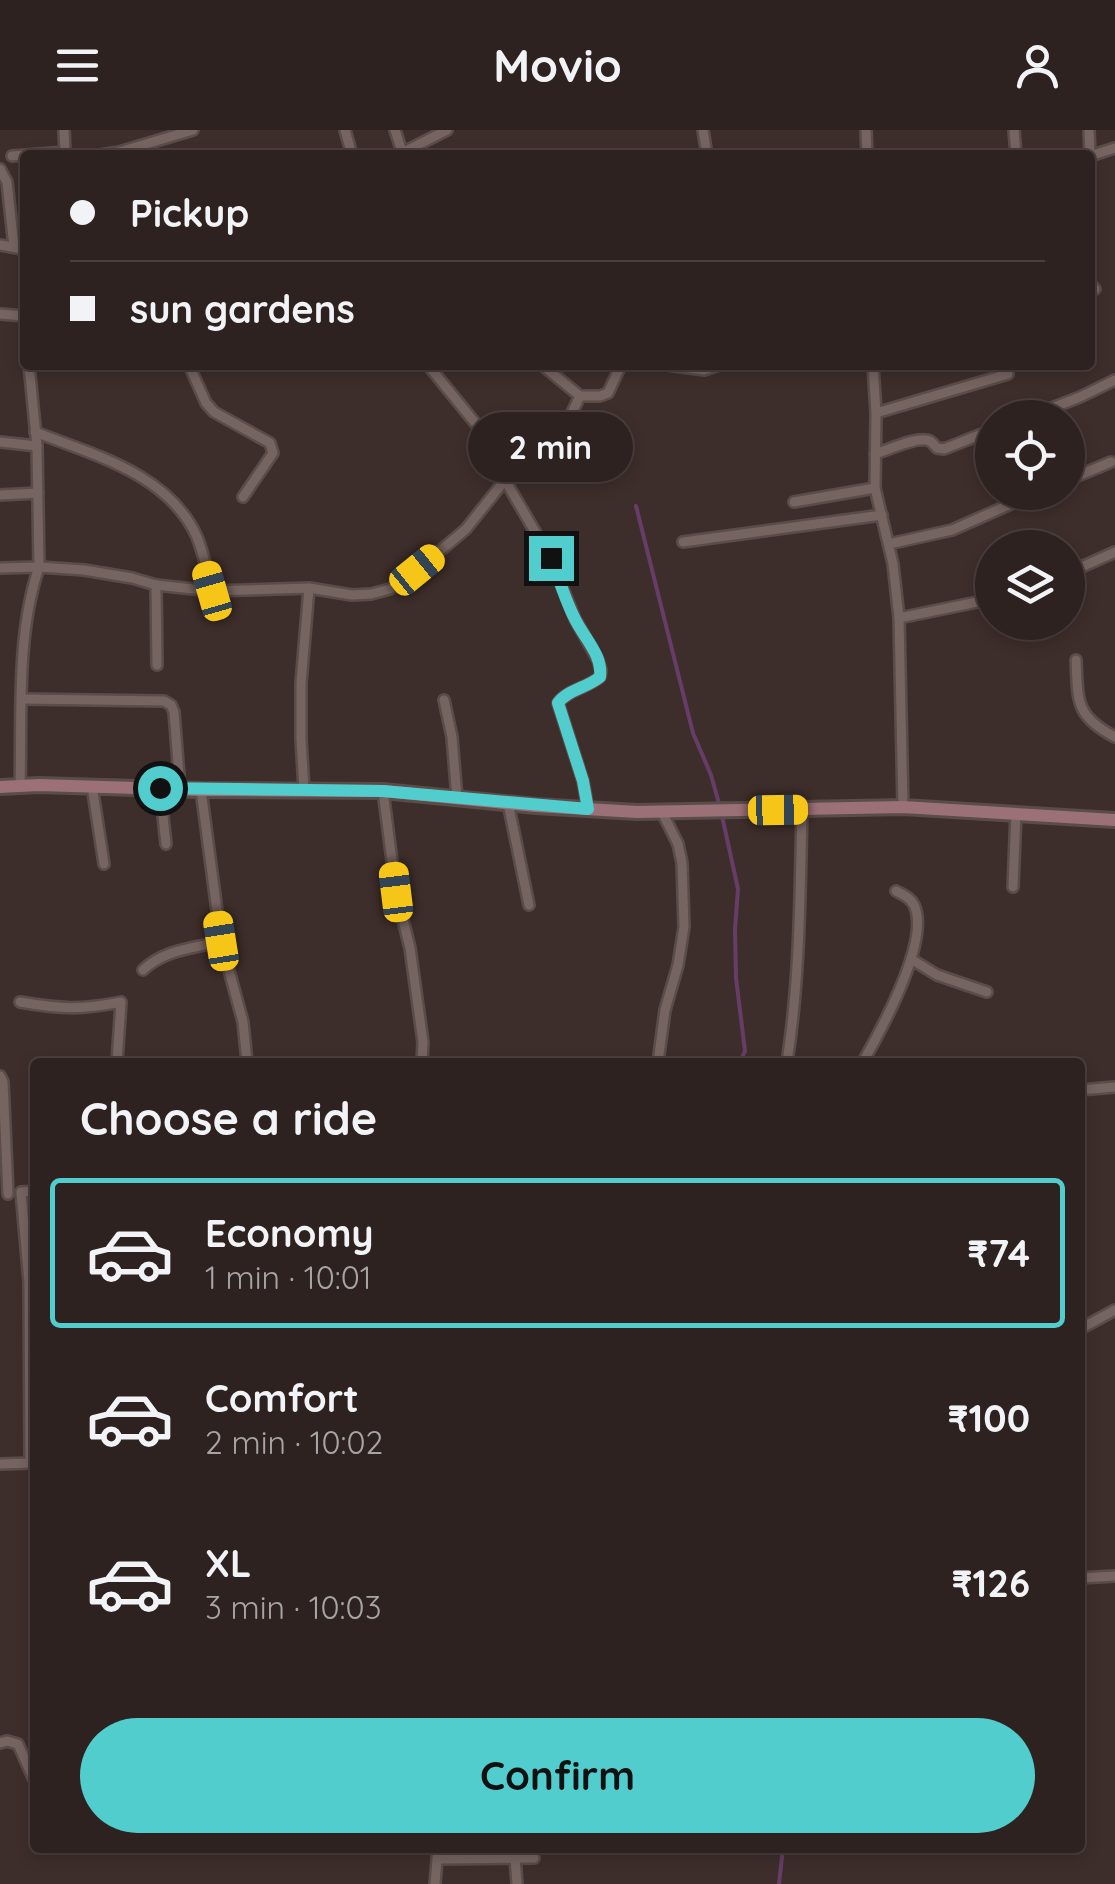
<!DOCTYPE html>
<html lang="en">
<head>
<meta charset="utf-8">
<style>
	body { margin:0; font-family:Quicksand,sans-serif; background:#3a2f2d; color:#f1f3f6; height:100vh; display:flex; flex-direction:column; font-size:38px; white-space:nowrap }
	* { box-sizing:border-box; margin:0 }
	p { font-size:32px; color:#a7a4a5 }
	.icon { flex:none; width:55px; height:55px; fill:none; stroke:currentColor; stroke-width:2; stroke-linecap:round; stroke-linejoin:round }
	.map { position:relative; flex:1; overflow:hidden }
	.drawer { position:absolute; left:30px; top:928px; width:1055px; height:795px; display:flex; flex-direction:column; background:#2e2220; border-radius:10px; box-shadow:0 5px 15px #0003,0 0 0 2px #493f3e }
	.drawer>* { flex:none }
	.top-card { position:absolute; left:20px; top:20px; width:1075px; height:220px; border-radius:10px; box-shadow:0 5px 15px #0003,0 0 0 2px #493f3e; display:grid; align-content:center; height:220px; padding:0 50px; background:#2e2220 }
	.controls { position:absolute; left:975px; top:270px; display:grid; gap:20px }
	.controls a { display:grid; place-items:center; width:110px; height:110px; border-radius:50%; background:#2e2220; box-shadow:0 5px 15px #0003,0 0 0 2px #493f3e; font-size:50px }
	.end { position:absolute; width:45px; height:45px; margin:-22px; border:12px solid #52cdcd; background:#111; box-shadow:0 0 0 5px #111 }
	.from { border-radius:50% }
	.bubble { position:absolute; height:70px; border-radius:35px; background:#2e2220; box-shadow:0 5px 15px #0003,0 0 0 2px #493f3e; font-size:32px; font-weight:700; line-height:70px; text-align:center }
	.car { position:absolute; width:30px; height:60px; margin:-30px -15px; border-radius:12px; box-shadow:0 0 8px 2px #0007; background:linear-gradient(#f5c518 24%,#345 0 40%,#f5c518 0 76%,#345 0 86%,#f5c518 0) }
	.top-card b { display:flex; align-items:center; gap:35px; height:95px; font-size:38px }
	.top-card b+b { border-top:2px solid #493f3e }
	.top-card i { width:25px; height:25px; background:#f1f3f6 }
	ul { padding:0; list-style:none }
	li { display:flex; align-items:center; gap:30px; height:150px; margin:0 20px 15px; padding:0 30px; border:5px solid transparent; border-radius:10px }
	li div { flex:1 }
	li b { display:block; font-size:38px }
	li em { font-style:normal; font-weight:700 }
	li.active { border-color:#52cdcd }
	li>.icon { width:90px; height:90px; stroke-width:1.5 }
	h2 { padding:0 50px; font-size:45px; line-height:120px }
	.button { display:flex; gap:20px; margin-top:auto; padding:20px 50px }
	.button a { flex:1; height:115px; border-radius:60px; background:#52cdcd; color:#111; font-size:40px; font-weight:700; line-height:115px; text-align:center }
	header { display:flex; justify-content:space-between; align-items:center; height:130px; padding:0 50px; background:#2e2220; font-size:45px; font-weight:700 }
	.map>svg:first-child { display:block }
</style>
</head>
<body>
<header><svg class="icon" aria-label="menu" viewBox="0 0 24 24"><path d="M4 6h16M4 12h16M4 18h16"/></svg>Movio<svg class="icon" aria-label="person" viewBox="0 0 24 24"><circle cx="12" cy="8" r="4"/><path d="M4 21q1-7 8-7t8 7"/></svg></header>
<div class="map">
<svg width="1115" height="1754" viewBox="0 0 1115 1754">
	<rect width="100%" height="100%" fill="#3e2e2b"/>
	<g fill="none" stroke-linecap="round" stroke-linejoin="round">
		<g stroke="#673d68" stroke-width="4">
			<path d="M636,376L693,603L711,645L720,677"/>
			<path d="M722,686L738,759L735,799L736,848L745,921L740,932"/>
			<path d="M779,1754L783,1718"/>
		</g>
		<g stroke="#594c49" stroke-width="14">
			<g id="street">
				<path d="M64,0L65,22"/>
				<path d="M345,0L352,25"/>
				<path d="M395,0L403,25"/>
				<path d="M703,0L707,25"/>
				<path d="M866,0L867,25"/>
				<path d="M1014,0L1016,25"/>
				<path d="M1089,0L1090,26"/>
				<path d="M402,23L447,0"/>
				<path d="M100,25L119,22L193,0"/>
				<path d="M12,26L65,22L70,25"/>
				<path d="M1090,26L1115,18"/>
				<path d="M0,39L7,52L14,117"/>
				<path d="M0,115L22,119L25,123"/>
				<path d="M1090,153L1095,159"/>
				<path d="M0,184L25,186"/>
				<path d="M189,235L206,273L214,282L270,313L273,323L243,367"/>
				<path d="M428,235L515,342"/>
				<path d="M667,235L704,240L719,235"/>
				<path d="M873,235L876,283L875,358L893,434L899,488L903,677"/>
				<path d="M580,266H600L608,263L621,235"/>
				<path d="M876,283L1008,244"/>
				<path d="M1026,288L1080,267L1115,250"/>
				<path d="M35,302C94,325 169,344 197,407C204,424 207,443 212,461"/>
				<path d="M0,312L37,316"/>
				<path d="M875,324C888,320 919,305 930,311C933,313 935,316 937,318L944,319L992,300"/>
				<path d="M505,350L551,429L575,489L598,530L601,540L600,547C587,558 567,560 558,573L583,651L588,679"/>
				<path d="M1068,350L1111,332"/>
				<path d="M0,365L38,363"/>
				<path d="M794,372L875,358"/>
				<path d="M683,412L882,385"/>
				<path d="M889,414L952,400L1038,362"/>
				<path d="M0,438L39,437L84,440L132,448L156,455L212,461L309,458L352,465L371,464L390,459L446,416L466,399L505,350L552,312L568,291L580,266L542,235"/>
				<path d="M1068,443L1115,422"/>
				<path d="M156,455L157,535"/>
				<path d="M899,488L992,469"/>
				<path d="M1076,530C1078,571 1075,586 1115,607"/>
				<path d="M23,569L164,571L171,575L174,582L180,658"/>
				<path d="M444,570L452,607L457,668"/>
				<path d="M20,656C22,584 16,506 39,437L37,316L29,235"/>
				<path d="M92,656L104,734"/>
				<path d="M160,658L166,714"/>
				<path d="M304,659L301,609V553L309,458"/>
				<path d="M201,660L221,811L243,892L247,932"/>
				<path d="M383,661L396,762L410,818L423,912L422,932"/>
				<path d="M508,673L529,775"/>
				<path d="M1013,757L1016,683"/>
				<path d="M911,829L937,845L987,862"/>
				<path d="M143,840C165,819 193,819 221,811"/>
				<path d="M20,872C60,879 81,880 121,872L117,932"/>
				<path d="M658,932L665,880L678,835L684,797L682,733L678,714L662,682"/>
				<path d="M787,932C800,849 800,764 802,679"/>
				<path d="M863,932C881,900 931,810 914,775C910,767 903,765 896,761"/>
				<path d="M0,946L3,952L8,1064"/>
				<path d="M1080,960L1115,957"/>
				<path d="M1080,1199L1115,1180"/>
				<path d="M30,1333L29,1152L21,1062L35,1061"/>
				<path d="M0,1334L32,1333"/>
				<path d="M1080,1448L1115,1446"/>
				<path d="M0,1613L7,1611L18,1614L35,1652"/>
				<path d="M515,1728L517,1754"/>
				<path d="M437,1729L534,1728"/>
				<path d="M435,1754L438,1718"/>
			</g>
		</g>
		<g stroke="#594c49" stroke-width="18">
			<path id="secondary" d="M0,657L39,655L201,660L383,661L536,676L637,682L903,677L1115,690"/>
		</g>
		<use href="#street" stroke="#766460" stroke-width="9"/>
		<use href="#secondary" stroke="#9b7077" stroke-width="12"/>
	</g>
	<g fill="none" stroke-linecap="round" stroke-linejoin="round">
		<path stroke="#52cdcd" stroke-width="12" d="M160,658L383,661L588,679L583,651L558,573C567,560 587,558 600,547C603,525 584,508 575,489C565,470 559,448 551,428"/>
	</g>
</svg>
<div class="controls">
<a><svg class="icon" aria-label="locate" viewBox="0 0 24 24"><circle cx="12" cy="12" r="6"/><path d="M12 2v4M12 18v4M2 12h4M18 12h4"/></svg></a>
<a><svg class="icon" aria-label="layers" viewBox="0 0 24 24"><path d="M12 4l9 5-9 5-9-5zM3 14l9 5 9-5"/></svg></a>
</div>
<i class="end from" style="left:160px;top:658px"></i>
<i class="end" style="left:551px;top:428px"></i>
<div class="bubble" style="left:468px;top:282px;width:165px">2 min</div>
<i class="car" style="left:417px;top:440px;rotate:51deg"></i>
<i class="car" style="left:212px;top:461px;rotate:344deg"></i>
<i class="car" style="left:778px;top:680px;rotate:89deg"></i>
<i class="car" style="left:396px;top:762px;rotate:353deg"></i>
<i class="car" style="left:221px;top:811px;rotate:351deg"></i>
<div class="top-card">
<b><i class="from"></i>Pickup</b>
<b><i></i>sun gardens</b>
</div>
<section class="drawer">
<h2>Choose a ride</h2>
<ul>
<li class="active"><svg class="icon" aria-label="car" viewBox="0 0 24 24"><path d="M5 17H2v-5l4-1 3-4h7l3 4 3 1v5h-3M9 17h6M6 11h13"/><circle cx="7" cy="17" r="2"/><circle cx="17" cy="17" r="2"/></svg><div><b>Economy</b><p>1 min · 10:01</p></div><em>₹74</em></li>
<li><svg class="icon" aria-label="car" viewBox="0 0 24 24"><path d="M5 17H2v-5l4-1 3-4h7l3 4 3 1v5h-3M9 17h6M6 11h13"/><circle cx="7" cy="17" r="2"/><circle cx="17" cy="17" r="2"/></svg><div><b>Comfort</b><p>2 min · 10:02</p></div><em>₹100</em></li>
<li><svg class="icon" aria-label="car" viewBox="0 0 24 24"><path d="M5 17H2v-5l4-1 3-4h7l3 4 3 1v5h-3M9 17h6M6 11h13"/><circle cx="7" cy="17" r="2"/><circle cx="17" cy="17" r="2"/></svg><div><b>XL</b><p>3 min · 10:03</p></div><em>₹126</em></li>
</ul>
<div class="button"><a>Confirm</a></div>
</section>
</div>
</body>
</html>
